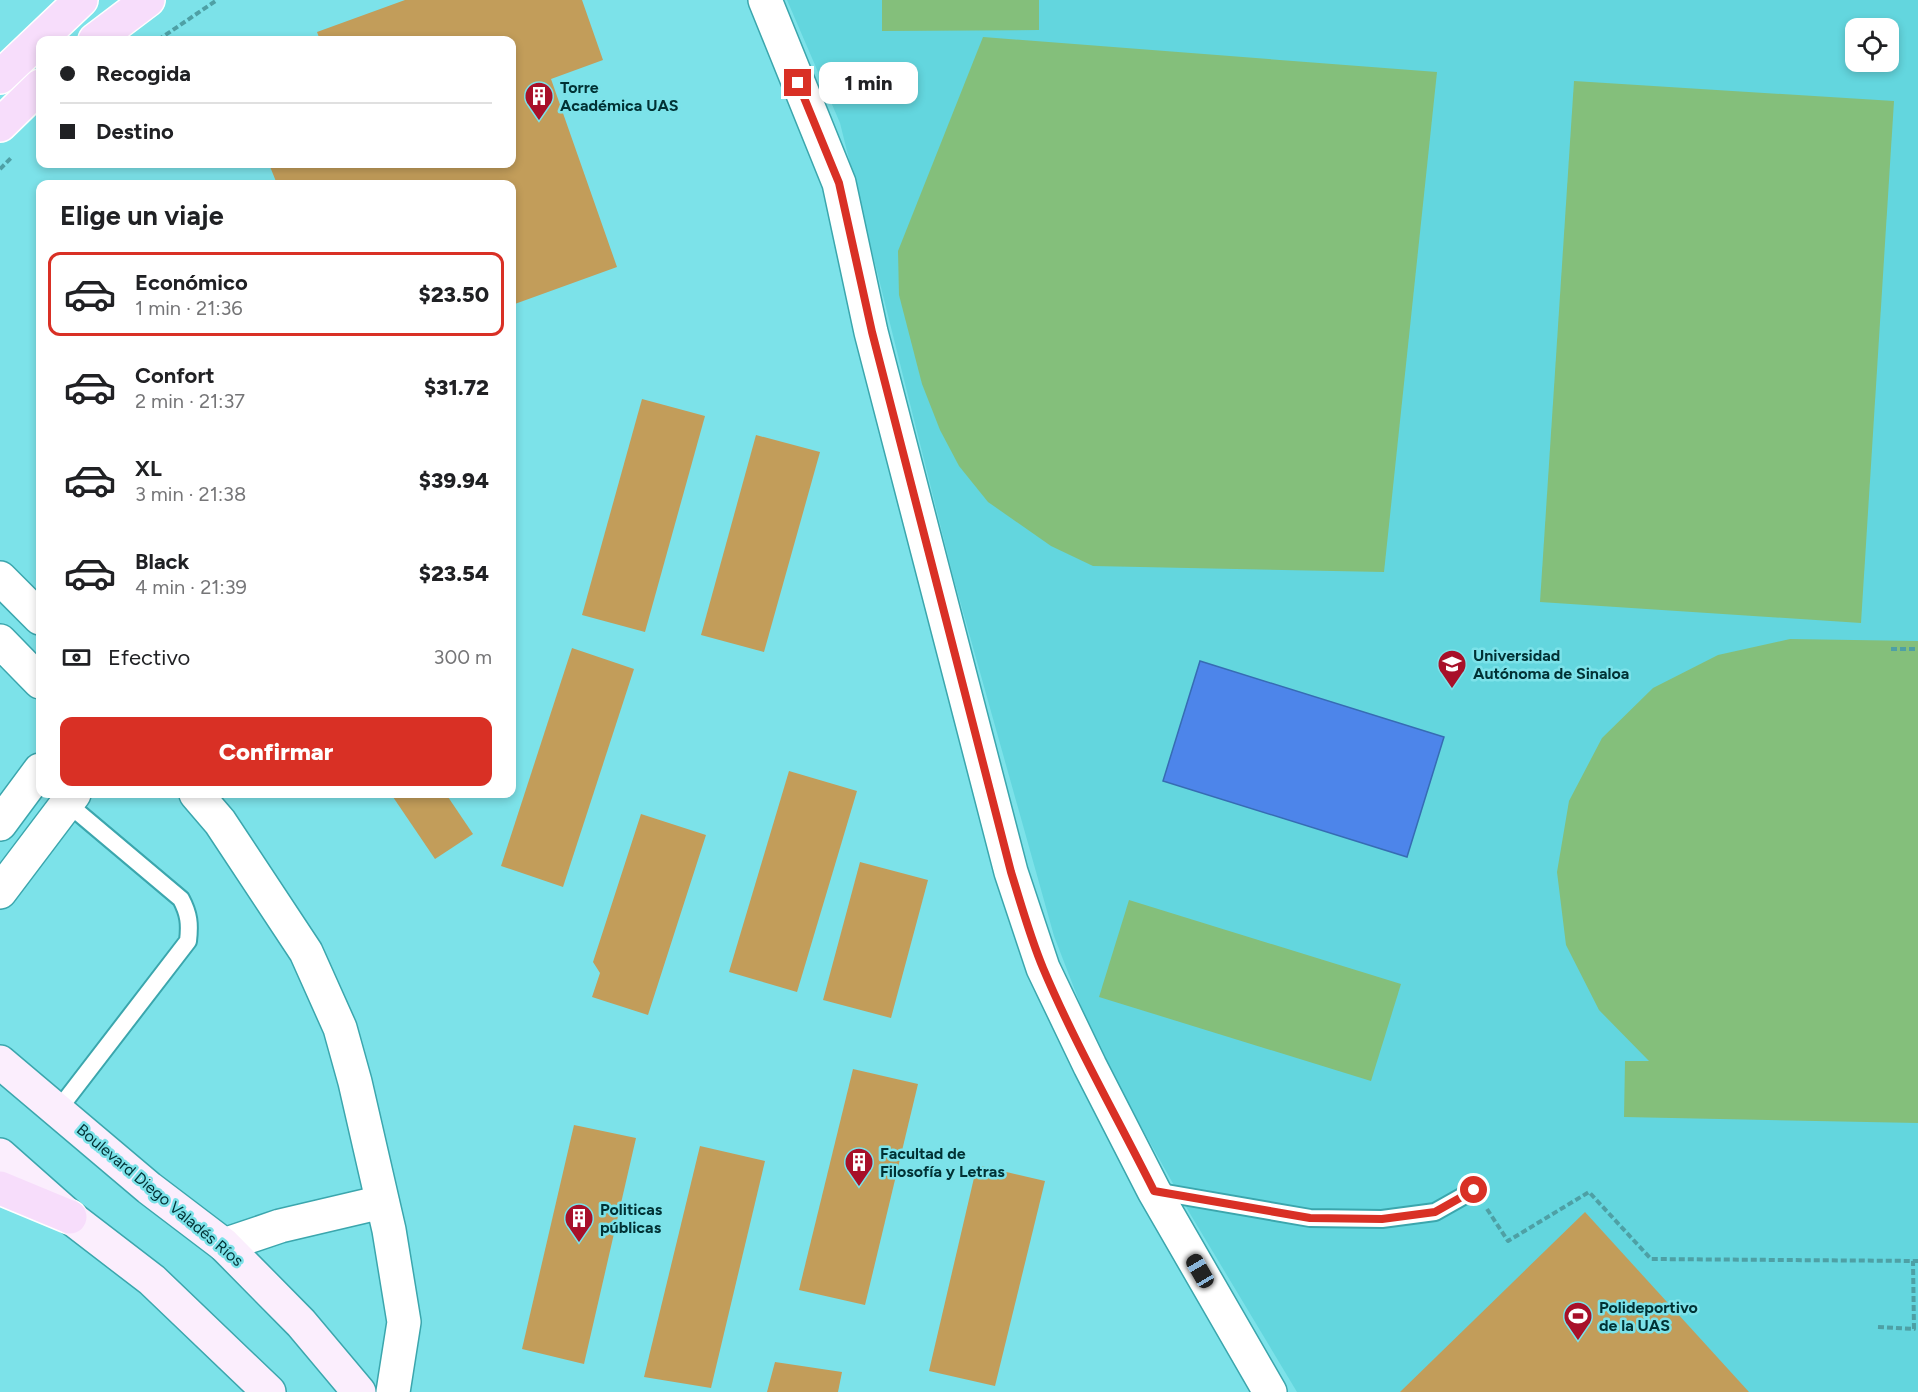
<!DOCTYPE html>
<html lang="es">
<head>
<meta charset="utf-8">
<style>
	body { margin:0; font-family:Figtree,sans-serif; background:#f2f2f2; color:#202124; height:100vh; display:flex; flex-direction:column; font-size:22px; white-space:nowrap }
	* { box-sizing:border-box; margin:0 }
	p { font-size:20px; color:#757577 }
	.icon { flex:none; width:33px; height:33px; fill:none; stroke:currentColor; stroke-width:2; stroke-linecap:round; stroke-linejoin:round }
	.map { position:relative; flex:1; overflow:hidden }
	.details { position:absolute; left:36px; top:180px; width:480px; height:618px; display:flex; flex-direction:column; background:#fff; border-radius:12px; box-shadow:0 3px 9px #0003 }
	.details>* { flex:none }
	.hud { position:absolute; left:36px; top:36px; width:480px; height:132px; border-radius:12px; box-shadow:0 3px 9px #0003; display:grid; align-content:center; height:132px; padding:0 24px; background:#fff }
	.buttons { position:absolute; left:1845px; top:18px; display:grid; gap:12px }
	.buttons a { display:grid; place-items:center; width:54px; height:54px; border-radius:12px; background:#fff; box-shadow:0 3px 9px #0003; font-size:30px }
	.end { position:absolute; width:27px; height:27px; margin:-14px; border:8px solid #d93025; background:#fff; box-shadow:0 0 0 3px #fff }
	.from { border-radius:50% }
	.bubble { position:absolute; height:42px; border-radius:12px; background:#fff; box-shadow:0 3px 9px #0003; font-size:20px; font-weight:800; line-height:42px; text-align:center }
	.car { position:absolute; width:18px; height:36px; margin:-18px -9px; border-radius:8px; box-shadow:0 0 4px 2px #0007; background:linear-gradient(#222 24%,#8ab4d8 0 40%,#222 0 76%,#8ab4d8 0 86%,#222 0) }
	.hud b { display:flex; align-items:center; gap:21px; height:57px; font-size:22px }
	.hud b+b { border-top:2px solid #e0e0e0 }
	.hud i { width:15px; height:15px; background:#202124 }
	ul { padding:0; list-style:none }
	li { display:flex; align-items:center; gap:18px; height:84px; margin:0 12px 9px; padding:0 12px; border:3px solid transparent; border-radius:12px }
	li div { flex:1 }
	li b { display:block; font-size:22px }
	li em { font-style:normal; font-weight:800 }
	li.active { border-color:#d93025 }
	li>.icon { width:54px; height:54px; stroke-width:1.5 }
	h2 { padding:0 24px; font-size:27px; line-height:72px }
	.pay { display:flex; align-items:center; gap:15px; height:66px; padding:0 24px; font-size:22px }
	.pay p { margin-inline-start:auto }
	.cta { display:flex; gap:12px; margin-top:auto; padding:12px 24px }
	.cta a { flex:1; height:69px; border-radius:12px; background:#d93025; color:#fff; font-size:24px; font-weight:800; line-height:69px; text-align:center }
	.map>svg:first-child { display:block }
</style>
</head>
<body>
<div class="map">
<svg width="1918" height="1392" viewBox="0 0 1918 1392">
	<rect width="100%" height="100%" fill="#7ce2e9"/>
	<path fill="#63d6de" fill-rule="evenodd" d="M787,0H1918V1392H1297L1189,1212L1098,1050L1054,936L953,576L840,123ZM1856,28H1888V62H1856Z"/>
	<g fill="#84bf7b">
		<path d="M882,0H1039V30L882,31Z"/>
		<path d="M983,37L1437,72L1384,572L1093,566L1051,546L988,502L959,466L940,430L922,384L899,295L898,251Z"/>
		<path d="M1574,81L1894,101L1861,623L1540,602Z"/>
		<path d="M1790,639L1918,641V1123L1624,1117L1625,1061H1649L1599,1010L1566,945L1557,872L1569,801L1602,738L1653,688L1718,655Z"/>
		<path d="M1129,900L1401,984L1371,1081L1099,997Z"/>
	</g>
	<path fill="#4d85ea" stroke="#366cb3" stroke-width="1.5" d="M1200,661L1444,737L1407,857L1163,781Z"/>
	<g fill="#c29d5a">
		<path d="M405,0H582L603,60L551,79L617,267L512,305V184H277L269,164H512V40H320L317,32Z"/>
		<path d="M642,399L705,416L645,632L582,615Z"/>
		<path d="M756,435L820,452L764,652L701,635Z"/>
		<path d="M572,648L634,669L563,887L501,866Z"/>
		<path d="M789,771L857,791L797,992L729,972Z"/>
		<path d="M391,794H446L473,834L435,859Z"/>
		<path d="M641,814L706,835L648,1015L592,997L600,973L593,962Z"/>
		<path d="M860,862L928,880L891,1018L823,1000Z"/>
		<path d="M853,1069L918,1084L865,1305L799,1290Z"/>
		<path d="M574,1125L636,1138L584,1364L522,1349Z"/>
		<path d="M700,1146L765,1161L711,1388L644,1377Z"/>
		<path d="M977,1165L1045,1181L995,1386L929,1371Z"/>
		<path d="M1585,1212L1749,1392H1400Z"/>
		<path d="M775,1362L842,1372L838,1392H767Z"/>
	</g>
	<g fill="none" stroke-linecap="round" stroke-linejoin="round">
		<g stroke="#3ba6ad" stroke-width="20">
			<g id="service">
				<path d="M58,1110L188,941C190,924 189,914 181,899L67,803"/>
				<path d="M1154,1191L1310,1218L1382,1219L1435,1212L1474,1190"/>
			</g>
		</g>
		<g stroke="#3ba6ad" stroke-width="36">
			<g id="minor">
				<path d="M0,578L40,618"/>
				<path d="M0,641L40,682"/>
				<path d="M196,794L220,822L306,952L340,1028L355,1082L389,1230L404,1322L393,1392"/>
				<path d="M0,824L40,770"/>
				<path d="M0,892L74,794"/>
				<path d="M224,1245L280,1226L382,1202"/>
			</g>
		</g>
		<g stroke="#3ba6ad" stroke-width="36">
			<path id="tertiary" d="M765,0L839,183L871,332L1011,872L1043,968L1090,1066L1154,1191L1270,1392"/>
		</g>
		<g stroke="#3ba6ad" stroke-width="36">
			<g id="secondary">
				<path d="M0,1062L149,1188L224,1245L301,1323L359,1392"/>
				<path d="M0,1155L70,1217L152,1280L269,1392"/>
			</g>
		</g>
		<g stroke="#fff" stroke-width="36">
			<g id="primary">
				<path d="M95,40L148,0"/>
				<path d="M0,77L81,0"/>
				<path d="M0,125L40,86"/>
				<path d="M0,1188L70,1217"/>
			</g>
		</g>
		<g stroke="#4ea0a5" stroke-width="4" stroke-dasharray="6 3" stroke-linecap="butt">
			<path d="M158,40L217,0"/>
			<path d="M0,169L12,157"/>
			<path d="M1891,649H1918"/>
			<path d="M1487,1209L1508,1241L1589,1192L1651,1259L1918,1261"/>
			<path d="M1878,1327L1914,1329L1913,1261"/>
		</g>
		<use href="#service" stroke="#fff" stroke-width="16"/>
		<use href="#minor" stroke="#fff" stroke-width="33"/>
		<use href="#tertiary" stroke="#fff" stroke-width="33"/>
		<use href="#secondary" stroke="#fbeefd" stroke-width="33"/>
		<use href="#primary" stroke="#f7ddfb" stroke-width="33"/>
	</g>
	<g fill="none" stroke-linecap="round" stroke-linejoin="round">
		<path stroke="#d93025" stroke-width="8" d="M798,83L839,183L872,332L1011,872C1021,904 1030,937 1043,968C1075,1044 1117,1117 1154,1191L1310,1218L1382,1219L1435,1212L1474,1190"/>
	</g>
	<defs>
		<g id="building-pin" transform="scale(1.5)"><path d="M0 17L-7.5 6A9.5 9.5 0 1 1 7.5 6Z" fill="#a81029" stroke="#7ce2e9"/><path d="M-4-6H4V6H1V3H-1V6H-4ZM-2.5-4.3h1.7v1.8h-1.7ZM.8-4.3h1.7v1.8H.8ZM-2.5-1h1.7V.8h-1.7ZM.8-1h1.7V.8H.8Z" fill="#fff"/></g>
		<g id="university-pin" transform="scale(1.5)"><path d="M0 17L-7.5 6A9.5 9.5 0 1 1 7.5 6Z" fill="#a81029" stroke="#7ce2e9"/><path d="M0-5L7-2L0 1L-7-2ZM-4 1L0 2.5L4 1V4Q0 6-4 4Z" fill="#fff"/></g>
		<g id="stadium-pin" transform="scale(1.5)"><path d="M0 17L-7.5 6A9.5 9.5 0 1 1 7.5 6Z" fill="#a81029" stroke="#7ce2e9"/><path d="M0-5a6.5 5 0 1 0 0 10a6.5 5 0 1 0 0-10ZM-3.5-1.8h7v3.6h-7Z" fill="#fff"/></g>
	</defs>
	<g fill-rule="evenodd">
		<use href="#building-pin" x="539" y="96"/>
		<use href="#university-pin" x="1452" y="664"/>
		<use href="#building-pin" x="859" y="1162"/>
		<use href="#building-pin" x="579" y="1218"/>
		<use href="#stadium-pin" x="1578" y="1316"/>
	</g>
	<g text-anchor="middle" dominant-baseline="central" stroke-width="5" stroke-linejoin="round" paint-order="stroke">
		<g font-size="16" font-weight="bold" fill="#013134" stroke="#7ce2e9" text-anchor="start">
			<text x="560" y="87">Torre<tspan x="560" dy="18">Académica UAS</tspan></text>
			<text x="1473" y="655">Universidad<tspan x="1473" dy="18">Autónoma de Sinaloa</tspan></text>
			<text x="880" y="1153">Facultad de<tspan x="880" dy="18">Filosofía y Letras</tspan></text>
			<text x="600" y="1209">Politicas<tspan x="600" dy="18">públicas</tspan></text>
			<text x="1599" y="1307">Polideportivo<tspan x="1599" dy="18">de la UAS</tspan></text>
		</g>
		<g font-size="16" fill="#013134" stroke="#7ce2e9">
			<text transform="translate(160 1195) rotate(40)">Boulevard Diego Valadés Ríos</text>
		</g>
	</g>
</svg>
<div class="buttons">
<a><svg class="icon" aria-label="locate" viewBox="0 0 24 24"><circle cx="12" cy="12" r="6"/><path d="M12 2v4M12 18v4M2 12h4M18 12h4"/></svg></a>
</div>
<i class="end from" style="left:1474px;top:1190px"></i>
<i class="end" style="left:798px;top:83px"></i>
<div class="bubble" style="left:819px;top:62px;width:99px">1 min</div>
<i class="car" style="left:1200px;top:1271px;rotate:330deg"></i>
<div class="hud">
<b><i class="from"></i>Recogida</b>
<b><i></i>Destino</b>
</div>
<section class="details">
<h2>Elige un viaje</h2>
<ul>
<li class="active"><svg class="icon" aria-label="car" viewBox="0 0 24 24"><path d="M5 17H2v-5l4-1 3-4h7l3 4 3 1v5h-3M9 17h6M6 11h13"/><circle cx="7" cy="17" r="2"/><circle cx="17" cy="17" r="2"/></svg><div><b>Económico</b><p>1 min · 21:36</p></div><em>$23.50</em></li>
<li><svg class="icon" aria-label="car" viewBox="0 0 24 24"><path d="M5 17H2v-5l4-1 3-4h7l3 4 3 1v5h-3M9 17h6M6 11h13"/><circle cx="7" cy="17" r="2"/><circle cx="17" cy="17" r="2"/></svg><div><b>Confort</b><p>2 min · 21:37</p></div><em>$31.72</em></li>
<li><svg class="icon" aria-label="car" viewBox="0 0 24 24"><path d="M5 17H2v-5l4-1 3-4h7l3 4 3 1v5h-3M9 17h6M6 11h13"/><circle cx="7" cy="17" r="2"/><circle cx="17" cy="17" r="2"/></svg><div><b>XL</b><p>3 min · 21:38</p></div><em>$39.94</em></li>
<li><svg class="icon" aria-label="car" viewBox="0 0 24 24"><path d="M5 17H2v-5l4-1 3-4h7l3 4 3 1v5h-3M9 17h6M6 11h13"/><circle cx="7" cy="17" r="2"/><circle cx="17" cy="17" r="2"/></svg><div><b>Black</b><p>4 min · 21:39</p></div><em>$23.54</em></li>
</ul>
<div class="pay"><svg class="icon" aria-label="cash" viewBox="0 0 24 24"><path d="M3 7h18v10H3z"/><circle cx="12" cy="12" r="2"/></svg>Efectivo<p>300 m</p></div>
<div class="cta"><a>Confirmar</a></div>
</section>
</div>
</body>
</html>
